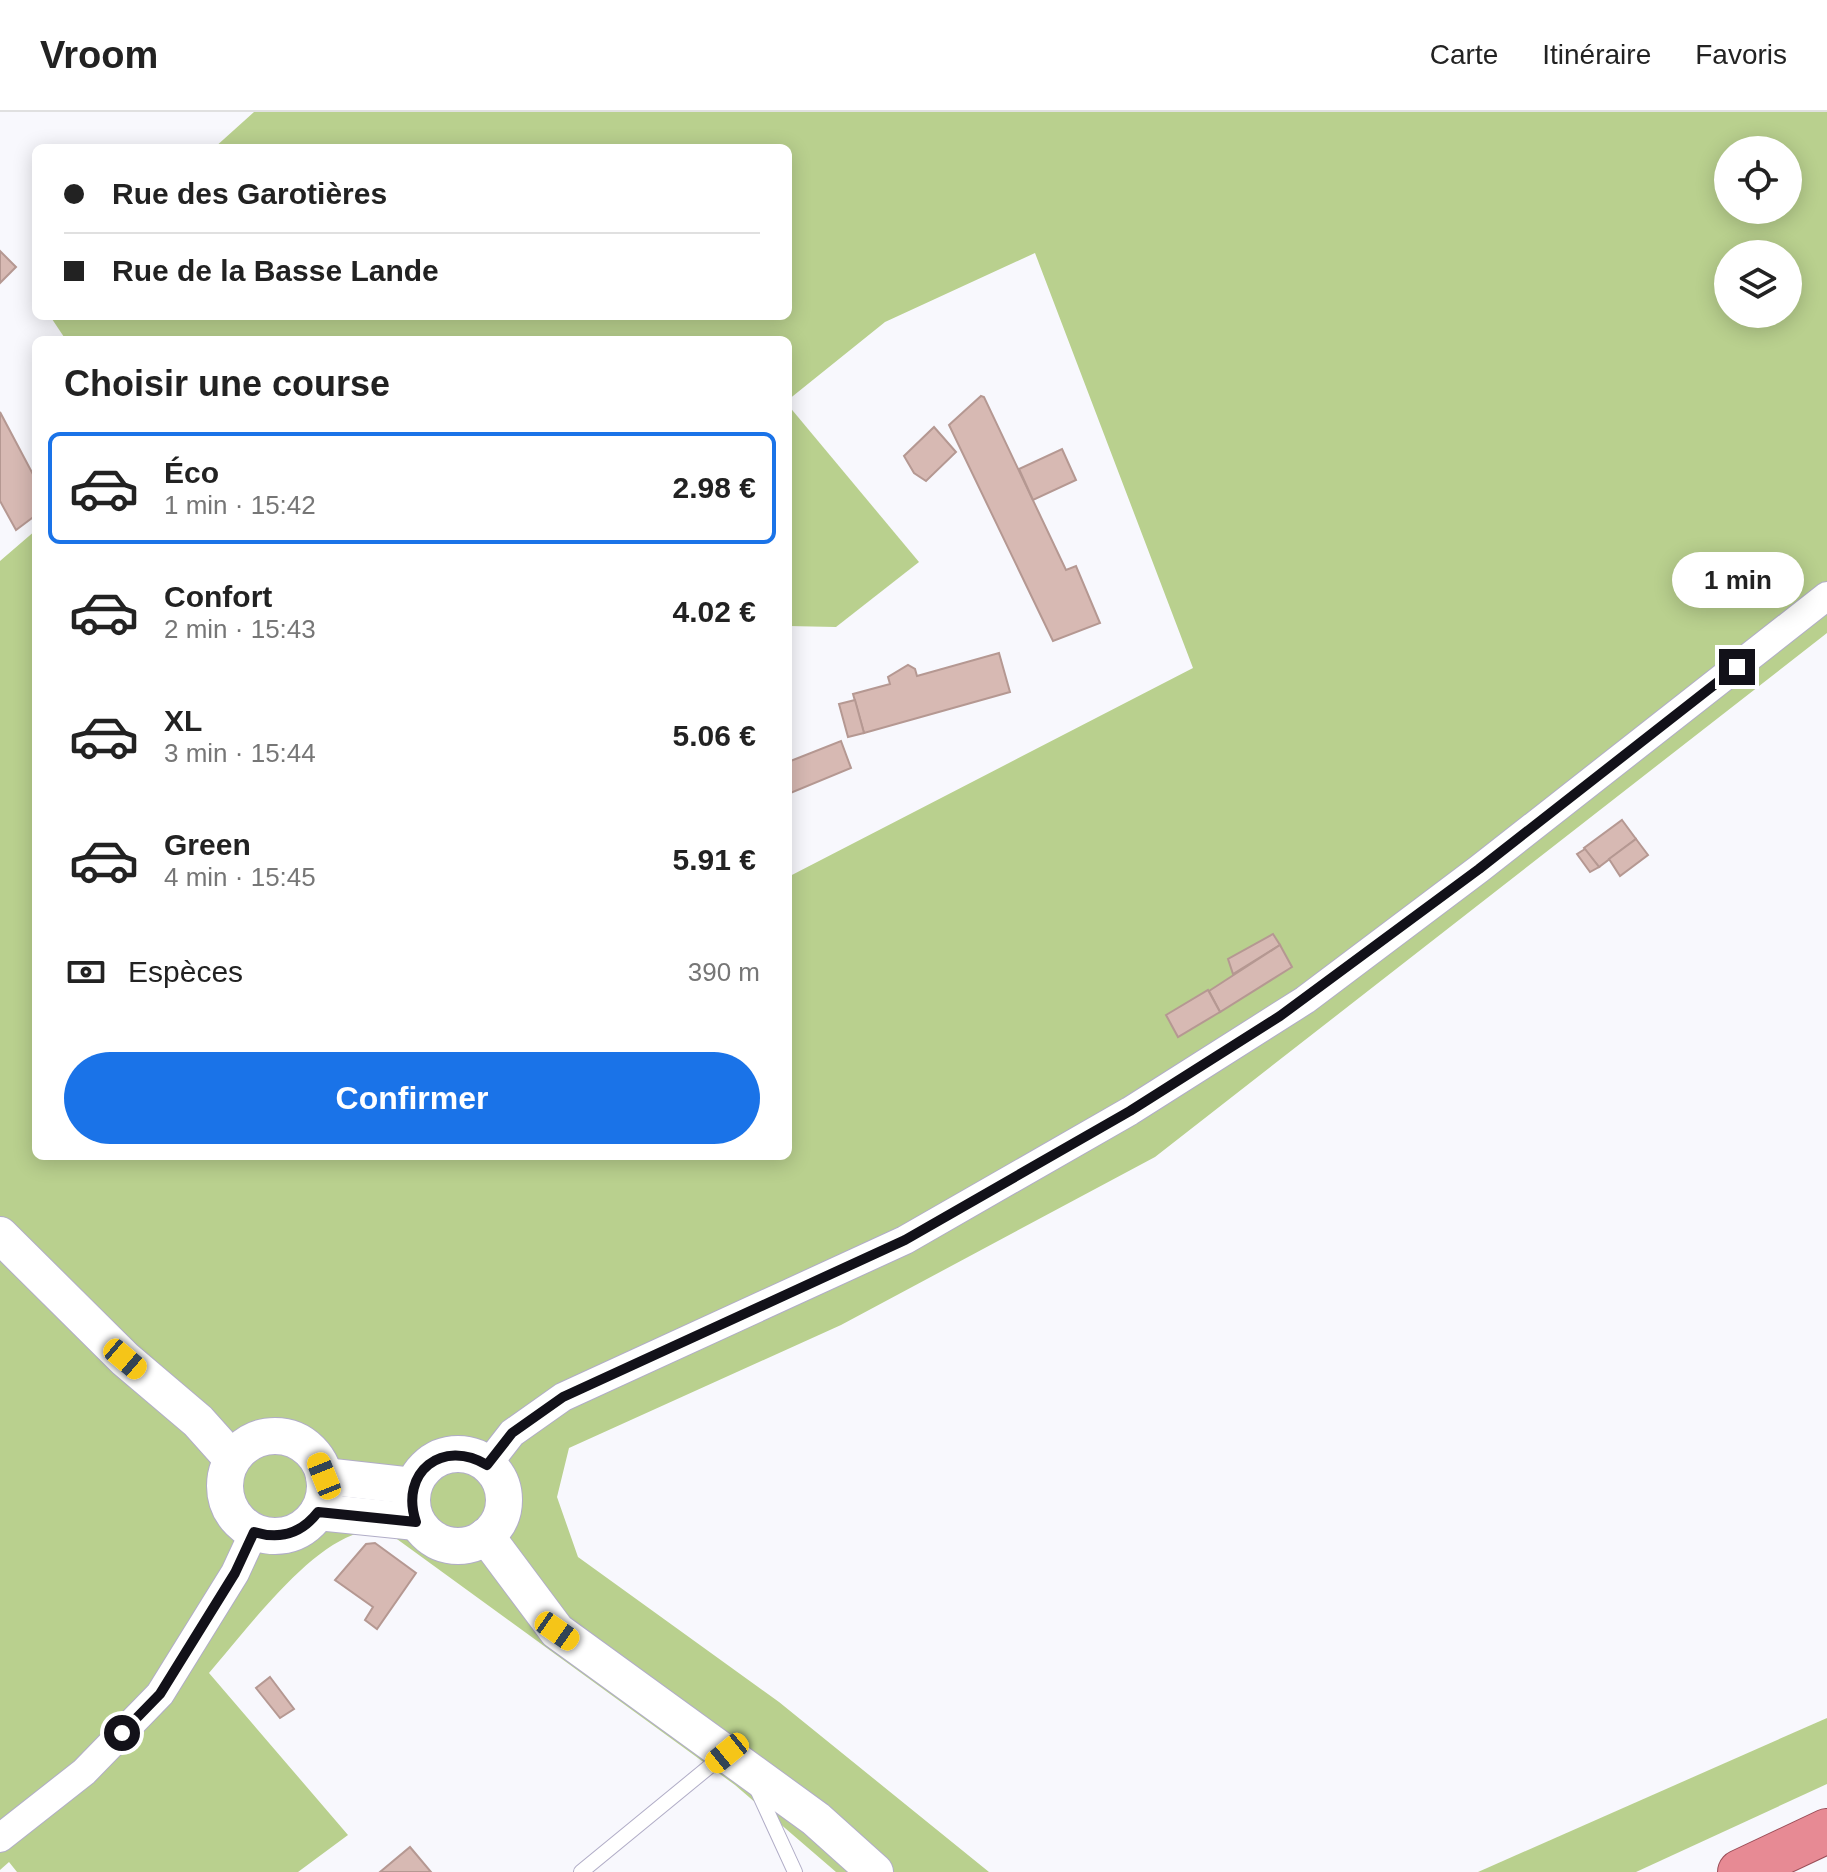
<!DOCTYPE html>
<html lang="fr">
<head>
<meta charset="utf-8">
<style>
	body { margin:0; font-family:Helvetica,sans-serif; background:#f6f6f6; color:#222; height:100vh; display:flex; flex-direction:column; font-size:30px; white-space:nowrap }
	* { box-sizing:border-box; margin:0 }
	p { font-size:26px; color:#767676 }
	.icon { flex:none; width:44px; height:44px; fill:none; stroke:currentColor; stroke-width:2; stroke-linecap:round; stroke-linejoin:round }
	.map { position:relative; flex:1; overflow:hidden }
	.side { position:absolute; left:32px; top:224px; width:760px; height:824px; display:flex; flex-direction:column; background:#fff; border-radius:12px; box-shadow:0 4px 20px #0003 }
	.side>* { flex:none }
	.top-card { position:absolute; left:32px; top:32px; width:760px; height:176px; border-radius:12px; box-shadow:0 4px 20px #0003; display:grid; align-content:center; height:176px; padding:0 32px; background:#fff }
	.tools { position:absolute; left:1714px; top:24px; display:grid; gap:16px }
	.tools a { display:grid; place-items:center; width:88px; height:88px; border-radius:50%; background:#fff; box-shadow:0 4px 20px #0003; font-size:40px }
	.end { position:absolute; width:36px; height:36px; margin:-18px; border:10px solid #121119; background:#fff; box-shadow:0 0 0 4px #fff }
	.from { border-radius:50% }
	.bubble { position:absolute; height:56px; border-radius:28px; background:#fff; box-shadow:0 4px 20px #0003; font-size:26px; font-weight:800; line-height:56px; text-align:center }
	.car { position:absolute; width:24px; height:48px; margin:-24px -12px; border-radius:10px; box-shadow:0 0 6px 2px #0007; background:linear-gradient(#f5c518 24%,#345 0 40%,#f5c518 0 76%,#345 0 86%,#f5c518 0) }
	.top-card b { display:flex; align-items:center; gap:28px; height:76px; font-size:30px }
	.top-card b+b { border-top:2px solid #e0e0e0 }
	.top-card i { width:20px; height:20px; background:#222 }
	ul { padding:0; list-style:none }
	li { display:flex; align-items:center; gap:24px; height:112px; margin:0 16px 12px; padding:0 16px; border:4px solid transparent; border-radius:12px }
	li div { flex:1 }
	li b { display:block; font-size:30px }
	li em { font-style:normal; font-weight:800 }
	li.current { border-color:#1a73e8 }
	li>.icon { width:72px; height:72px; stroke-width:1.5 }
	h2 { padding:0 32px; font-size:36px; line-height:96px }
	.pay { display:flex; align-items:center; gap:20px; height:88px; padding:0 32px; font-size:30px }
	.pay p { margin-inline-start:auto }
	.cta { display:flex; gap:16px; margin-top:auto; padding:16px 32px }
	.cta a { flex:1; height:92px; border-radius:48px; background:#1a73e8; color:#fff; font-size:32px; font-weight:800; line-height:92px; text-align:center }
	header { display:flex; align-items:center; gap:48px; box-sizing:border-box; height:112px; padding:0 40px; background:#fff; border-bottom:2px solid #e0e0e0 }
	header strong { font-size:38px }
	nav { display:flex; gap:44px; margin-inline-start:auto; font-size:28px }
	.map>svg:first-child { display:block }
</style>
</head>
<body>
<header>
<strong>Vroom</strong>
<nav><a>Carte</a><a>Itinéraire</a><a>Favoris</a></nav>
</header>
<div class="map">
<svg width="1827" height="1760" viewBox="0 0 1827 1760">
	<rect width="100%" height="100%" fill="#f8f8fd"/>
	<g fill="#b9d08e" fill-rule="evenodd">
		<path d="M254,0H1827V521L1155,1045L841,1213L569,1336L557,1385L578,1445L779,1590L989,1760H836L735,1673L390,1422C381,1421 368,1419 359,1421C307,1435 244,1521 209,1561L348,1723L298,1760H17L9,1750L0,1758V449L36,418V1044H788V765L1193,556L1035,141L885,210L788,288V228H66L50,204H788V36H214ZM1728,38H1788V98H1728ZM1728,142H1788V202H1728Z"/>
		<path d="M788,293L919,450L836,515L788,514Z"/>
		<path d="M1827,1606V1672L1636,1760H1478Z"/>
	</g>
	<g fill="#d7b9b3" stroke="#b59892" stroke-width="2">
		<path d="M0,139L16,155L0,171Z"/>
		<path d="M981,284L984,285L1066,458L1076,454L1100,511L1053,529L949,313Z"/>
		<path d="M0,300L36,368V403L16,418L0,389Z"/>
		<path d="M934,315L956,340L926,369L914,361L904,344Z"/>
		<path d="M1062,337L1076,368L1033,388L1019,357Z"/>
		<path d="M999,541L1010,580L864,621L853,582L890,572L888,565L908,553L915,557L917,564Z"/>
		<path d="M855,588L864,621L848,625L839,592Z"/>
		<path d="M841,629L851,656L788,682V650Z"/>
		<path d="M1622,708L1636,727L1599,755L1584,736Z"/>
		<path d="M1636,727L1648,743L1620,764L1609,747Z"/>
		<path d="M1585,737L1599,755L1590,760L1577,742Z"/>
		<path d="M1273,822L1280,833L1233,862L1228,847Z"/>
		<path d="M1280,833L1292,855L1220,900L1209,879Z"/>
		<path d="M1208,878L1220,900L1178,925L1166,903Z"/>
		<path d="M375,1431L416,1461L377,1517L365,1508L373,1495L335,1468L366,1432Z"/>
		<path d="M270,1565L294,1597L280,1606L256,1576Z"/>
		<path d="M410,1735L431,1760H380Z"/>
	</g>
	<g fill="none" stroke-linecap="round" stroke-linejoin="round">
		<g stroke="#b1adc7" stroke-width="16">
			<g id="service">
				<path d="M755,1673L795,1760"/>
				<path d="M581,1760L726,1641"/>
			</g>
		</g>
		<g stroke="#b1adc7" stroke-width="30">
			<g id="minor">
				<path d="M487,1353L512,1321L563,1285L905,1128L1130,999L1305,888L1479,757L1827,484"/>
				<path d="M0,1726L84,1660L160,1582L235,1461L254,1420"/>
			</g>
		</g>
		<g stroke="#b1adc7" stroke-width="38">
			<g id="tertiary">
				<path d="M0,1123L125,1247L198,1309L232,1347"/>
				<circle cx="275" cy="1374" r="50"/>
				<circle cx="458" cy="1388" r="46"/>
				<path d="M324,1364L413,1374"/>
				<path d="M318,1400L416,1410"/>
				<path d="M486,1424L557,1519L816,1707L875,1760"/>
			</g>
		</g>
		<g stroke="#994d57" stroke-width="46">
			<path id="trunk" d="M1740,1760L1827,1719"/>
		</g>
		<use href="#service" stroke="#fff" stroke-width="14"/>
		<use href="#minor" stroke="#fff" stroke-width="28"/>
		<use href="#tertiary" stroke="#fff" stroke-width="36"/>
		<use href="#trunk" stroke="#e78a94" stroke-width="44"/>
	</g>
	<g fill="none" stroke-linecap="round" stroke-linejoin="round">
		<path stroke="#121119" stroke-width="10" d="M122,1621L160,1582L235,1461L254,1420C280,1428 301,1422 318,1400L416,1410C399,1360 443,1326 487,1353L512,1321L563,1285L905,1128L1130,999L1280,904L1479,757L1737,555"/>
	</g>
</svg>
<div class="tools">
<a><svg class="icon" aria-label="locate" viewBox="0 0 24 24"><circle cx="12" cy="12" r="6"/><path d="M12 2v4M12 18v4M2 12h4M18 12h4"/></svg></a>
<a><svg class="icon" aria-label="layers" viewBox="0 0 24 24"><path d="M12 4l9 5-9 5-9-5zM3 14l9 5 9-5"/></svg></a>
</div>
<i class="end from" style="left:122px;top:1621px"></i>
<i class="end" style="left:1737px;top:555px"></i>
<div class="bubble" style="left:1672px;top:440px;width:132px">1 min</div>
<i class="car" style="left:125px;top:1247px;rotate:130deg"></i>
<i class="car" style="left:324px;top:1364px;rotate:338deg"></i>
<i class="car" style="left:557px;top:1519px;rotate:125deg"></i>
<i class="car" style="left:727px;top:1641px;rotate:231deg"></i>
<div class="top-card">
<b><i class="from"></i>Rue des Garotières</b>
<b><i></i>Rue de la Basse Lande</b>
</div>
<section class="side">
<h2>Choisir une course</h2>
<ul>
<li class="current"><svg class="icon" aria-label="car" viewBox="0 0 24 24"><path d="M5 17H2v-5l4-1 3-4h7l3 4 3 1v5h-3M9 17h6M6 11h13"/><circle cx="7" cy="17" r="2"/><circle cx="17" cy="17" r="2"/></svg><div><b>Éco</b><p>1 min · 15:42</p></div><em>2.98 €</em></li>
<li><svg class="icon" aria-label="car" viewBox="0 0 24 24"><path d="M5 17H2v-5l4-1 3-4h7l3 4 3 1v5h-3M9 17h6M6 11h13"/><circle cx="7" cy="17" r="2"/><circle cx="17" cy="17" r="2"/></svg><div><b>Confort</b><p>2 min · 15:43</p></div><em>4.02 €</em></li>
<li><svg class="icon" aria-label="car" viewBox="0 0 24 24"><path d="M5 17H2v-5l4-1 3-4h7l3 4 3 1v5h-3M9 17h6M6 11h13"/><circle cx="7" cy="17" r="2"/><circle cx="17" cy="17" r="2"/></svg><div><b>XL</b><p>3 min · 15:44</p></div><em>5.06 €</em></li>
<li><svg class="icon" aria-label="car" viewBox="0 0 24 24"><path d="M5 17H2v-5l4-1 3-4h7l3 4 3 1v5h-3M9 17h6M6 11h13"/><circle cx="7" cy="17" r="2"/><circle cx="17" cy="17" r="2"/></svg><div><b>Green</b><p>4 min · 15:45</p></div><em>5.91 €</em></li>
</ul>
<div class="pay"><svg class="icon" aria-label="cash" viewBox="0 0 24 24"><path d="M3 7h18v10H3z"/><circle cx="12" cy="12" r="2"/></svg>Espèces<p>390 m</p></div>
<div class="cta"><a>Confirmer</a></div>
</section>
</div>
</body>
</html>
